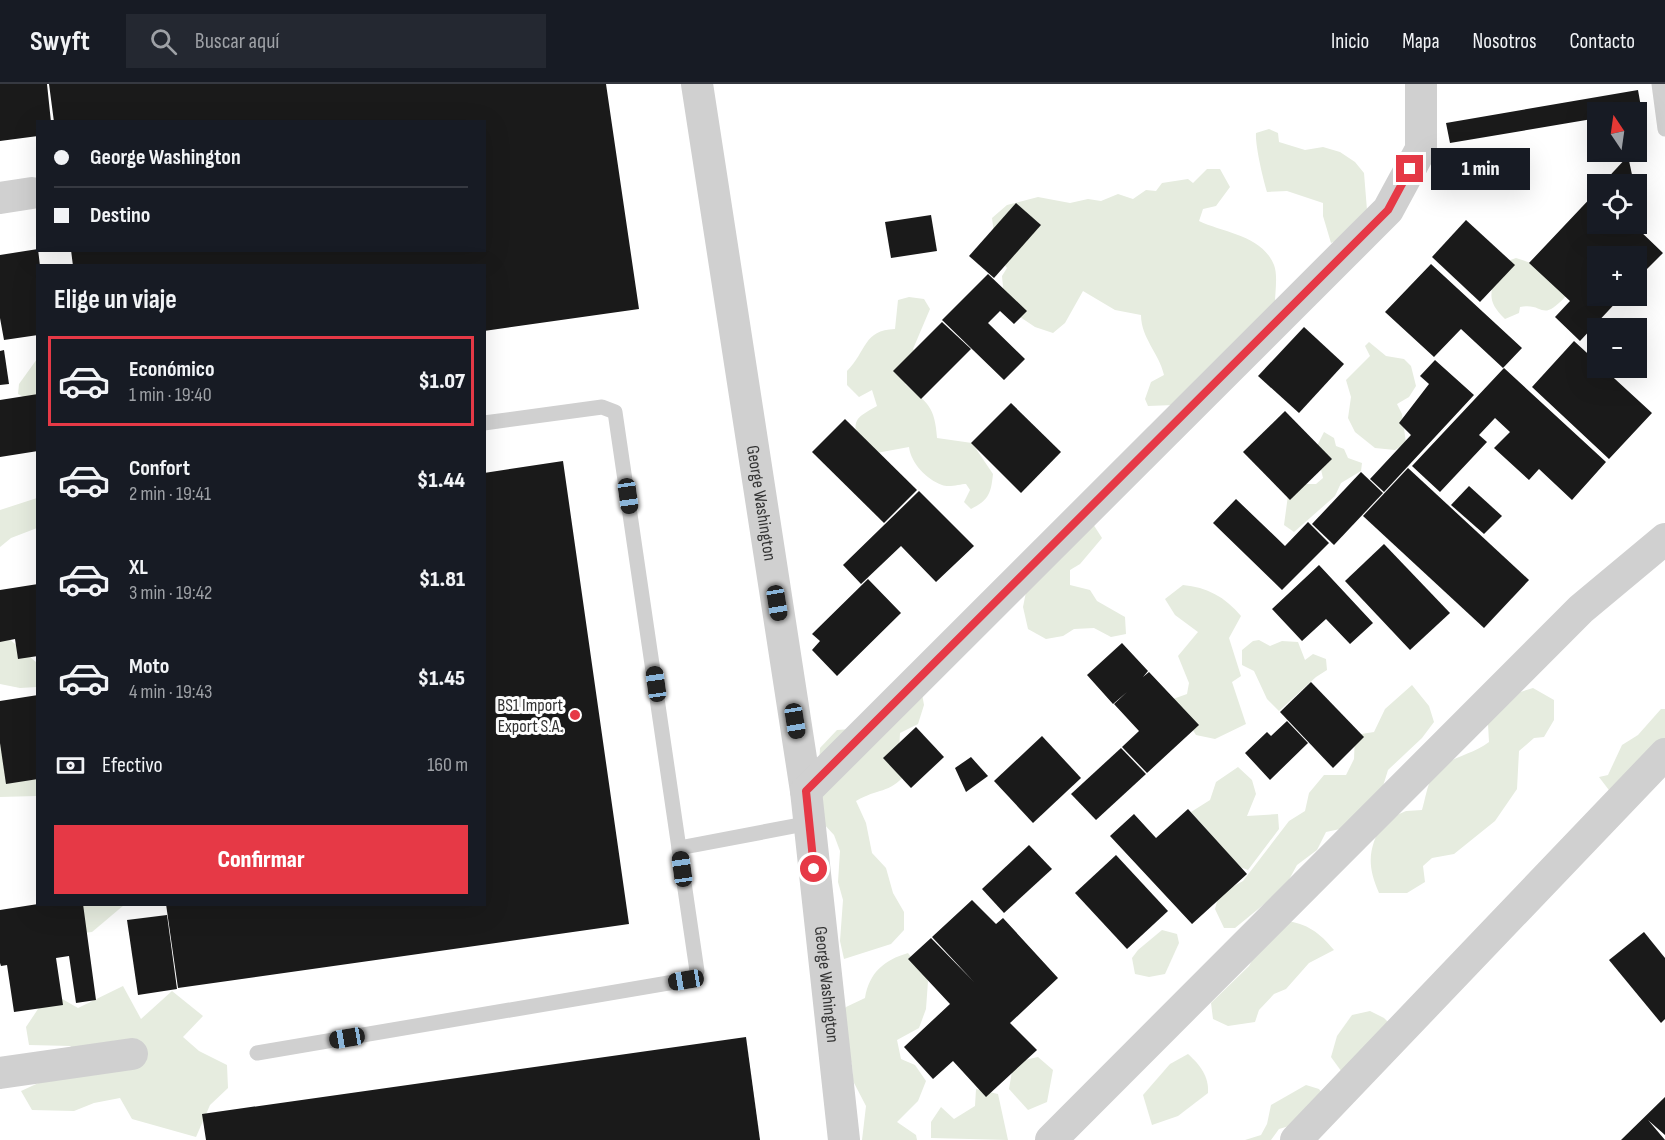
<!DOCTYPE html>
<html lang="es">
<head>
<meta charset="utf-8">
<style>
	body { margin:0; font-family:"Sofia Sans Condensed",sans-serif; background:#242831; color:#f1f3f6; height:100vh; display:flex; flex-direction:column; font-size:22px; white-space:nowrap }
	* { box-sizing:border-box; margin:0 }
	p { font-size:20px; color:#9ea1a6 }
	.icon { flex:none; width:33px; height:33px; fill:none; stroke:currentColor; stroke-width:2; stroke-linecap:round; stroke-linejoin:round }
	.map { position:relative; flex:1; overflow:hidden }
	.drawer { position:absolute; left:36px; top:180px; width:450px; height:642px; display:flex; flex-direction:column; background:#171b24; border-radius:0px; box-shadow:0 6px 24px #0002 }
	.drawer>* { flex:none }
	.banner { position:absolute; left:36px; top:36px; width:450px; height:132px; border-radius:0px; box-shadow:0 6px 24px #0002; display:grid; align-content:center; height:132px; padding:0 18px; background:#171b24 }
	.needle { width:39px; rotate:347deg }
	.fabs { position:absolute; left:1587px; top:18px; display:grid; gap:12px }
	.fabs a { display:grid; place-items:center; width:60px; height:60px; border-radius:0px; background:#171b24; box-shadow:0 6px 24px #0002; font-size:30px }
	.end { position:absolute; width:27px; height:27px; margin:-14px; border:8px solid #e63946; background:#fff; box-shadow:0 0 0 3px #fff }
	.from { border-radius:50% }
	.bubble { position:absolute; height:42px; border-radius:0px; background:#171b24; box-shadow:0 6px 24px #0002; font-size:20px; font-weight:800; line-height:42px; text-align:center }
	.car { position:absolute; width:18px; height:36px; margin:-18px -9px; border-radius:8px; box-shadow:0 0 4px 2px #0007; background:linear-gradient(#222 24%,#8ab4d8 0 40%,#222 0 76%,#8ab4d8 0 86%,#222 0) }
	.banner b { display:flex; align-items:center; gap:21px; height:57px; font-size:22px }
	.banner b+b { border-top:2px solid #363941 }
	.banner i { width:15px; height:15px; background:#f1f3f6 }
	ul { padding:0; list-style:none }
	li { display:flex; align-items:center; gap:18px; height:90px; margin:0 12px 9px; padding:0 6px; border:3px solid transparent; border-radius:0px }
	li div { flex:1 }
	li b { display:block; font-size:22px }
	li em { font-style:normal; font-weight:800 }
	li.selected { border-color:#e63946 }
	li>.icon { width:54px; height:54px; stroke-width:1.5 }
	h2 { padding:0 18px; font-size:27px; line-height:72px }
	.pay { display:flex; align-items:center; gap:15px; height:66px; padding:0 18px; font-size:22px }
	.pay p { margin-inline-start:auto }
	.button { display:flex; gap:12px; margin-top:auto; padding:12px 18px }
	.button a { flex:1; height:69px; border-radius:0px; background:#e63946; color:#fff; font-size:24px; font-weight:800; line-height:69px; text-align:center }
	header { display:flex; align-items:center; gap:36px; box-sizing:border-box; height:84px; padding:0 30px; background:#171b24; border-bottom:2px solid #363941 }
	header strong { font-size:28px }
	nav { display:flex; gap:33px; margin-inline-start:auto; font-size:21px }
	.search { width:420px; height:54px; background:#242831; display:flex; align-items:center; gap:15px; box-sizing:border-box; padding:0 21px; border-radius:0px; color:#9ea1a6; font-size:22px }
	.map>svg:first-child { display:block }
</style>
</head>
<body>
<header>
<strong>Swyft</strong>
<div class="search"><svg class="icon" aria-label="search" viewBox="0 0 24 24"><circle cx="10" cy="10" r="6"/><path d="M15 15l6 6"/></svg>Buscar aquí</div>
<nav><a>Inicio</a><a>Mapa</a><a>Nosotros</a><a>Contacto</a></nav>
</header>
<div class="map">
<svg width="1665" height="1056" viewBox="0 0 1665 1056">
	<rect width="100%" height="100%" fill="#fff"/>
	<g fill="#e6ecdf">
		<path d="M1269,45L1278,49L1279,58L1305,66L1323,63L1340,68L1355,78L1364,89L1367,126L1345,153L1331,159L1323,132V119L1287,107L1267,108C1263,95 1255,61 1256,49Z"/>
		<path d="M1207,85H1220L1230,103L1216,122L1203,125L1199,137C1224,149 1262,151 1274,181C1278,191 1275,208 1275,219L1174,321L1148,322L1145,315L1151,298L1164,291C1159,269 1141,254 1141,231L1115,226L1083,207L1065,239L1053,249L1035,243L1005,223L1002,192L1007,184L997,172L992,134L1007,121L1038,113L1070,119L1088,115L1101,117L1118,110L1133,115L1146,106L1156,107L1162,99L1188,95L1193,99Z"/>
		<path d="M1516,174L1543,183L1566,212C1540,240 1545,218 1520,223L1519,229L1505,235C1483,214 1492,205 1502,179Z"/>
		<path d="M909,213L924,215L930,225L913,265L920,273L910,297L905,300C928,319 935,323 937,354L972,359L993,390C991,409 989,416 971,425L964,418L970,406L966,400C960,400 949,404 942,401C926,395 911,379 909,363L871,370L858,361C853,335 854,335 877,322L872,306L859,313L847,301V287C867,267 863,246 895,245L898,216Z"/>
		<path d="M1369,258L1386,272L1404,275L1411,282L1416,302L1409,313L1397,320L1402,330L1406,359L1395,366L1375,364L1355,348L1348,334L1351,313L1346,296L1370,272L1365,262Z"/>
		<path d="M37,275V320L18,310L19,300Z"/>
		<path d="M1324,348L1334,354L1336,362L1344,365L1348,374L1362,379L1361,387L1341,399L1335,412L1294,448L1284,441L1289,404L1298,400H1316L1323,394L1316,364Z"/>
		<path d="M37,414V444L11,454L0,463V426Z"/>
		<path d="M1093,440L1102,454L1080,480L1070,486V501L1090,506L1097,517L1125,533L1126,550L1111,553L1094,544L1074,545L1063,552L1046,555L1028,545L1023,523L1027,503Z"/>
		<path d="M1183,501C1207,503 1225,513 1241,532L1229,554L1241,592L1232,598L1246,640L1215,655L1196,651L1173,615L1187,610L1189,599L1178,572L1198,548L1175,531L1165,515Z"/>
		<path d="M0,547L37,579V603L20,604L0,600Z"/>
		<path d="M1259,556L1270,562L1282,557L1298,558L1305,576L1313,570L1326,575L1327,586L1316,593L1279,627L1267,615L1254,587L1242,581V566L1253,557Z"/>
		<path d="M920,599L924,621L918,640L900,649L899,669L906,690C889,710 878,704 856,717L866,739L872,769L886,784L893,809L904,828V846L891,860L844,875L840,857L843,816L838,798L840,767L834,751L823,739L818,694L820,664L837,646L865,644Z"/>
		<path d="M1412,601L1429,622L1434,638L1422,654L1388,686L1379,715L1354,742L1326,748L1317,766L1297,781L1285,803L1235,844H1224L1215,825L1219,810L1243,797L1289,737L1305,727L1309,709L1324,691H1346L1354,675L1355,651L1374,648L1385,625Z"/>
		<path d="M1533,604L1554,616V636L1544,653L1534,654L1519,667L1517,705L1495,737L1454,770L1432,774L1423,782L1425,798L1407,809H1379C1366,779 1369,765 1383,737L1406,727L1422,726C1425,716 1427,702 1432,693C1445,673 1471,672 1489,658L1488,640L1511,611Z"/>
		<path d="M1661,625H1665V665L1618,718L1599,693L1608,691L1622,661L1638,651Z"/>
		<path d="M0,635L37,689V712L0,713Z"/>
		<path d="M1238,683L1252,696L1256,710L1247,732L1278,730L1279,745L1248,786L1240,783L1191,728L1210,716L1216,698Z"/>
		<path d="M82,821H124L92,848L74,850Z"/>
		<path d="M1285,837C1307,839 1320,849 1334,866L1309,879L1286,905L1274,910L1259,926L1255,938L1228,942L1213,935L1211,919L1249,882L1268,848Z"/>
		<path d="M1162,846L1177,850L1179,859L1165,890L1149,893L1135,890L1132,874L1138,866Z"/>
		<path d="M908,869L928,897L926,925L919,944L897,956L901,975L915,981L926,997L918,1017L897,1038L916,1051L917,1056H862L866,1022L853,997L852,981L838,932L846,923L865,914C869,889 884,876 908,869Z"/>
		<path d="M123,902L141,935L172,907L203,932L183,953L199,967L227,981L228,1004L210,1021L196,1053L132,1035L120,1014L94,1019L74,1027L32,1026L21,1007L45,996L71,962L29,961L26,943L42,919L57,912L78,924Z"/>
		<path d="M1370,927L1384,934L1395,945L1344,991L1331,973L1337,952L1352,931Z"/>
		<path d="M1188,970C1200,981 1209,992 1208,1009L1178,1032L1152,1041L1143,1011L1170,980Z"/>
		<path d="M1038,973L1053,986L1047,1018L1028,1026L1009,1005L1012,987L1024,976Z"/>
		<path d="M1306,1001L1319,1005L1326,1015L1306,1037L1279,1045L1271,1056H1245L1261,1051L1267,1040L1271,1021Z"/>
		<path d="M976,1005L998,1010L1008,1056L931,1054V1038L941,1023L954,1035L975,1022Z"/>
	</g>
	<g fill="#1a1a1a">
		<path d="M0,0H47L51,38H38V52L0,57Z"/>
		<path d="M49,0H606L639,225L484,247V182H73L71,166H484V38H54Z"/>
		<path d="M1638,6L1644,40L1636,41V28H1598V34L1450,59L1446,39Z"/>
		<path d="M1628,72L1634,100H1602Z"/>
		<path d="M1598,106V140H1636L1638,117L1642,139L1637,144L1663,169L1636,196V172H1598V212H1622L1580,257L1555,233L1570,217L1529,179Z"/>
		<path d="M1016,119L1041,141L994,194L969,172Z"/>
		<path d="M931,131L937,167L891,174L885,138Z"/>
		<path d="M1466,136L1515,181L1480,218L1432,173Z"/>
		<path d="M38,165L40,182H38V251L4,256L0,234V171Z"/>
		<path d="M1431,180L1522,264L1503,284L1461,245L1434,273L1385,228Z"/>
		<path d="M988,190L1027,227L1014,240L1000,227L988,239L1025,275L1004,296L942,236Z"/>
		<path d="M942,238L971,265L921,315L893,287Z"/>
		<path d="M1304,243L1344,280L1299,329L1258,292Z"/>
		<path d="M1574,257L1598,279V284H1603L1652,329L1609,375L1532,303Z"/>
		<path d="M4,266L9,300L0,301V267Z"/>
		<path d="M1435,276L1474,311L1384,408L1370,395L1411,351L1399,339L1429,300L1420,292Z"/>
		<path d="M1504,284L1606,378L1572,416L1539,385L1529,396L1494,364L1510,348L1495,334L1479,351L1487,358L1440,408L1412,382Z"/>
		<path d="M38,310V367L0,373V316Z"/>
		<path d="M1011,319L1061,368L1021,409L971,359Z"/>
		<path d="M1285,327L1332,375L1290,416L1243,368Z"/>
		<path d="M845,335L917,406L884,439L812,368Z"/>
		<path d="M563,377L629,840L178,904L166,820H484V389Z"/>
		<path d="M1408,384L1529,496L1484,544L1363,432Z"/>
		<path d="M1361,388L1383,409L1334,461L1312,440Z"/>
		<path d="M1469,402L1502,432L1484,450L1451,421Z"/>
		<path d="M919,407L974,462L936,498L901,462L861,500L843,481Z"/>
		<path d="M1236,415L1285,462L1308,438L1329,459L1282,506L1213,439Z"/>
		<path d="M1384,460L1450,529L1410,566L1345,497Z"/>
		<path d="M1319,481L1373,539L1350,560L1326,535L1302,557L1272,525Z"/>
		<path d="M868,495L901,529L837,592L812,566L820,557L812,550Z"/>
		<path d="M38,500V572L18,575L15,555L0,558V506Z"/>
		<path d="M1122,559L1148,587L1143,593L1149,588L1199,641L1147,689L1122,663L1139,647L1114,620L1127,608L1113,620L1087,591Z"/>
		<path d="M1311,598L1364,653L1333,684L1280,628Z"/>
		<path d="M38,611V695L6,700L0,659V617Z"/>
		<path d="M1287,637L1308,659L1270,696L1245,669L1267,648L1271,652Z"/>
		<path d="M916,643L944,673L911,704L883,674Z"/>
		<path d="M1042,652L1081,694L1033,739L994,697Z"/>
		<path d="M1121,664L1146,690L1096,736L1071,710Z"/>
		<path d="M971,673L988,692L966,708L955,684Z"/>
		<path d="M1188,725L1247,790L1192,840L1110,752L1134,730L1156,754Z"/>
		<path d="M1029,761L1052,785L1004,829L982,805Z"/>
		<path d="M1116,771L1168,827L1127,865L1075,809Z"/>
		<path d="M972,816L996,840L1003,834L1058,894L1010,939L1037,966L986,1013L953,977L933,995L904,963L950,920L908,875L931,854L974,898L932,853Z"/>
		<path d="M38,820H83L96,916L76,919L69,872L56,874L63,921L14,928L7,881L1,882L0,879V826Z"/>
		<path d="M167,831L177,905L138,911L127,836Z"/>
		<path d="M1644,848L1665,874V935L1661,939L1609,876Z"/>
		<path d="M746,953L760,1056H206L202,1030Z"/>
		<path d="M1665,1013V1051L1648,1036L1665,1056H1621Z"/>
	</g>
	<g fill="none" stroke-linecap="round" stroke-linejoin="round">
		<g stroke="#d0d0d0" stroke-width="15">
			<path d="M1659,0L1665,45"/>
			<path d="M679,764L810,739"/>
			<path d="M257,969L686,896L693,894L697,887L615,328L602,323L484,339"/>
		</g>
		<g stroke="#d0d0d0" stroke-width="32">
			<path id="s1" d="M697,0L806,707L844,1056"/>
			<path d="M0,114L32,109"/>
			<path d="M806,707L1388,126L1421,65V0"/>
			<path d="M0,989L132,970"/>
			<path d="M1051,1056L1581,525L1665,455"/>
			<path d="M1296,1056L1665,670"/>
		</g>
	</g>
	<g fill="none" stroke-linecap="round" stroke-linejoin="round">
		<path stroke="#e63946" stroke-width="8" d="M814,785L806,707L1388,126L1410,85"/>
	</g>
	<circle fill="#e63946" stroke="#fff" stroke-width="2" cx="575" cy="631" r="6"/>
	<g text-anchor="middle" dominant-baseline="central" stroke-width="6" stroke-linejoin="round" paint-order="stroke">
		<g font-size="18" fill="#333" stroke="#fff">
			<text stroke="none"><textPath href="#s1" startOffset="424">George Washington</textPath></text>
			<text stroke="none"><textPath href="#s1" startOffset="910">George Washington</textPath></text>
		</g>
		<g font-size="18" fill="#333" stroke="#fff" text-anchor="end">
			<text x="563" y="621">BS1 Import<tspan x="563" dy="21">Export S.A.</tspan></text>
		</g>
	</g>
</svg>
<div class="fabs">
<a><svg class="needle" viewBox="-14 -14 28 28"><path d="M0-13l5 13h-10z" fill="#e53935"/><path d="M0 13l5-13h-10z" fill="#9ea1a6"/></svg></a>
<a><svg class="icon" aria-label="locate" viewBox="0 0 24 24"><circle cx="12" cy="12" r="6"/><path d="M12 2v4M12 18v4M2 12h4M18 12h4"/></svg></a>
<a>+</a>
<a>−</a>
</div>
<i class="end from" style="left:814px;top:785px"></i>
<i class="end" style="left:1410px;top:85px"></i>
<div class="bubble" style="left:1431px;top:64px;width:99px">1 min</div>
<i class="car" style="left:628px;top:412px;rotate:172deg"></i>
<i class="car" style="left:777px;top:519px;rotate:171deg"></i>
<i class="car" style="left:656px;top:600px;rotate:352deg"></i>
<i class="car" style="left:795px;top:637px;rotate:171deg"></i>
<i class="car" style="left:682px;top:785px;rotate:352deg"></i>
<i class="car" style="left:686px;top:896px;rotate:261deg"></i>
<i class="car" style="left:347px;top:954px;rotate:260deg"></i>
<div class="banner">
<b><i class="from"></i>George Washington</b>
<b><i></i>Destino</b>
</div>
<section class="drawer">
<h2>Elige un viaje</h2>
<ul>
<li class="selected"><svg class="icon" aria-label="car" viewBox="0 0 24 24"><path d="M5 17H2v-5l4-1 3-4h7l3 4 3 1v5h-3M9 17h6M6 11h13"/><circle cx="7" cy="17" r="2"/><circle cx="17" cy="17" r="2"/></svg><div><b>Económico</b><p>1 min · 19:40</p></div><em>$1.07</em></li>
<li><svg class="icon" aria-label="car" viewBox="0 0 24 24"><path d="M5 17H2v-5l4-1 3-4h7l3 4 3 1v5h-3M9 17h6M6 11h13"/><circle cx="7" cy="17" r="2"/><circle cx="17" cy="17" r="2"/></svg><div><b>Confort</b><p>2 min · 19:41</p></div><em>$1.44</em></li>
<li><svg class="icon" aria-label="car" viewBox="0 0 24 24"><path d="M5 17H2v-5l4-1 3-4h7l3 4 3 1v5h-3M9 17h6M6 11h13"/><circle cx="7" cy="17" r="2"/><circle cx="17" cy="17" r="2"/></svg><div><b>XL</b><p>3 min · 19:42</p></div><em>$1.81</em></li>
<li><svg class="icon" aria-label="car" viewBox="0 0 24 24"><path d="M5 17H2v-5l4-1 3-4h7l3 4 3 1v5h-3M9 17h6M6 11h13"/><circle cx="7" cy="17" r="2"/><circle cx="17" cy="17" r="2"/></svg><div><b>Moto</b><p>4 min · 19:43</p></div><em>$1.45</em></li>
</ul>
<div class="pay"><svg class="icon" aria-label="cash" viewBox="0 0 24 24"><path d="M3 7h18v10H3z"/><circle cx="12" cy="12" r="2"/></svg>Efectivo<p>160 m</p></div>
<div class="button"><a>Confirmar</a></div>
</section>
</div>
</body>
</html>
